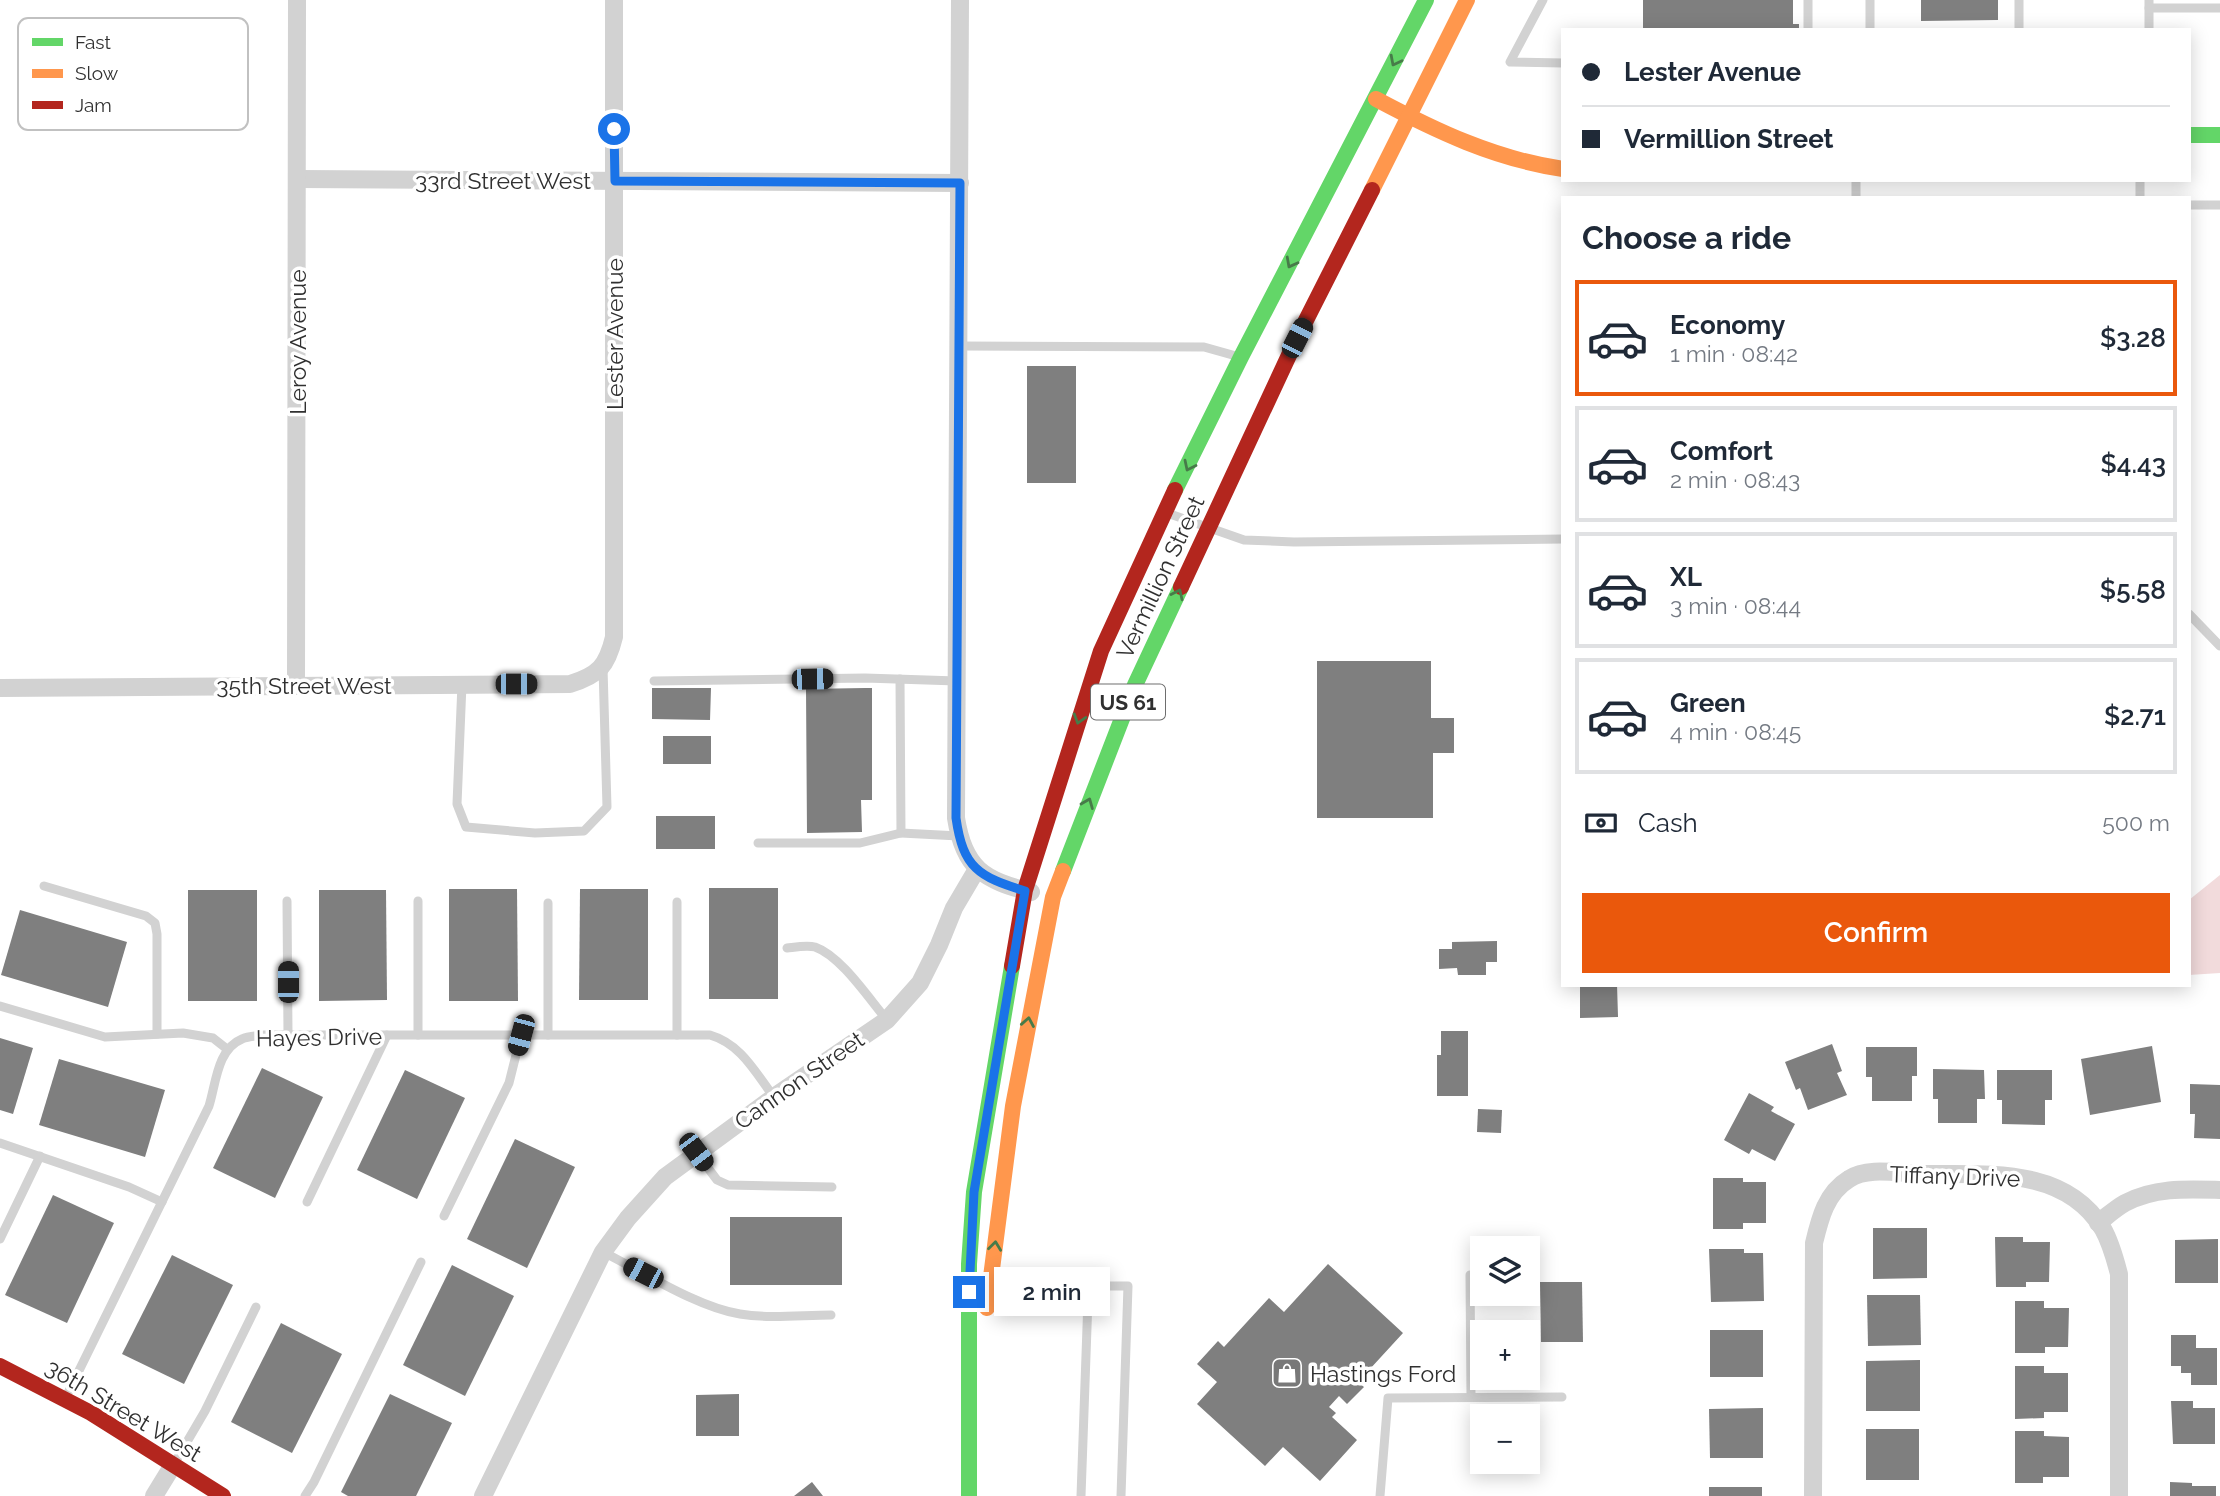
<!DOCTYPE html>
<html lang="en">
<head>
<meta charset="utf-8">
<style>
	body { margin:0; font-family:Raleway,sans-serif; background:#f6f6f7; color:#1f2937; height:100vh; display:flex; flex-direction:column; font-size:26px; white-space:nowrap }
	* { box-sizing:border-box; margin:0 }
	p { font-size:23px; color:#747a83 }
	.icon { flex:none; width:38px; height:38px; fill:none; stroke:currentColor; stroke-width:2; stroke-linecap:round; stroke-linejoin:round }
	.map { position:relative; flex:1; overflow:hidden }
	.side { position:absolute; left:1561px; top:196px; width:630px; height:791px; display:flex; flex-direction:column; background:#fff; border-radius:0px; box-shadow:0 4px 18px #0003 }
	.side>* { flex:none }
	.guide { position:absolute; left:1561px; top:28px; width:630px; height:154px; border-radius:0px; box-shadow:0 4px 18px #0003; display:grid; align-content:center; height:154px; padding:0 21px; background:#fff }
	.tools { position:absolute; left:1470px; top:1236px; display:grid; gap:14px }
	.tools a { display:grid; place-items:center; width:70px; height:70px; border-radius:0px; background:#fff; box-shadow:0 4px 18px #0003; font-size:35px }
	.end { position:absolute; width:32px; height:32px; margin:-16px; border:9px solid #1a73e8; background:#fff; box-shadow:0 0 0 4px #fff }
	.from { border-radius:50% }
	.bubble { position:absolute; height:49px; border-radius:0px; background:#fff; box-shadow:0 4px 18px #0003; font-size:23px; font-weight:600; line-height:49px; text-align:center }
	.car { position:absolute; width:21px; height:42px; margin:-21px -10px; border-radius:9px; box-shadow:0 0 5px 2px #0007; background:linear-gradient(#222 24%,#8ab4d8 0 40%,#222 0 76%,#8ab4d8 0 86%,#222 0) }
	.guide b { display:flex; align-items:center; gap:24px; height:66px; font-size:26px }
	.guide b+b { border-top:2px solid #e0e1e3 }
	.guide i { width:18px; height:18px; background:#1f2937 }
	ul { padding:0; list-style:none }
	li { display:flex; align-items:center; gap:21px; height:116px; margin:0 14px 10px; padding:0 7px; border:4px solid #e0e1e3; border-radius:0px }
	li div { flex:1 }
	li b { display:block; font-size:26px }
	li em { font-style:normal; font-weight:600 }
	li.on { border-color:#ea580c }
	li>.icon { width:63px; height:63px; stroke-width:1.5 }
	h2 { padding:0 21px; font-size:32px; line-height:84px }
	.pay { display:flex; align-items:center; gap:18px; height:77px; padding:0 21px; font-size:26px }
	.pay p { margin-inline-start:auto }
	.primary-button { display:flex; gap:14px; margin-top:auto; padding:14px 21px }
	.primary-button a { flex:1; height:80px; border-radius:0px; background:#ea580c; color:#fff; font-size:28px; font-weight:600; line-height:80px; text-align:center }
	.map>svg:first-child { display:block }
</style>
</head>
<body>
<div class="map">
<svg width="2220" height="1496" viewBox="0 0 2220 1496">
	<rect width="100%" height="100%" fill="#fff"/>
	<path fill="#f2dbdc" d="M2220,875V973L2189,975V900Z"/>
	<g fill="#7f7f7f">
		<path d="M1643,0H1793V24H1799V30H1643Z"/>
		<path d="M1921,0H1998V20L1921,21Z"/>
		<rect x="1027" y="366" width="49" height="117"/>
		<path d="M1317,661H1431V718H1454V753H1433V818H1317Z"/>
		<path d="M652,688H711L710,720L652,719Z"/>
		<path d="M865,688H872V800H861L862,832L807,833L806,689Z"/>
		<rect x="663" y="736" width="48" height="28"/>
		<rect x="656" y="816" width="59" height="33"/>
		<rect x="709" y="888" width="69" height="111"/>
		<path d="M449,889H517L518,1001H449Z"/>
		<path d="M580,889H648V1000H579Z"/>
		<rect x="188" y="890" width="69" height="111"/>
		<path d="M319,890H386L387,1000L319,1001Z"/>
		<path d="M20,910L127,942L108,1007L1,975Z"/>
		<path d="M1497,941V962H1486V975H1458L1457,968L1439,969V949H1452V942Z"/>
		<path d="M1580,985H1617L1618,1017L1580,1018Z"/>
		<path d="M1441,1031H1468V1096H1437V1055H1441Z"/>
		<path d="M0,1038L33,1048L13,1114L0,1110Z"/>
		<path d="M1832,1044L1842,1071L1837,1073L1847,1095L1808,1110L1800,1088L1796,1090L1785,1062Z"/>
		<path d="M2152,1046L2161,1102L2090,1115L2081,1059Z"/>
		<path d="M1866,1047H1917V1076H1912V1101H1872V1077H1866Z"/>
		<path d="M59,1059L165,1090L145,1157L39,1125Z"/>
		<path d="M262,1068L323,1097L275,1198L213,1168Z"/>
		<path d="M1933,1069L1984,1070L1985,1099H1977V1123H1938V1099H1933Z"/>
		<path d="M405,1070L465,1098L417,1199L357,1170Z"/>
		<path d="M1997,1070H2052V1100H2045V1125L2002,1124V1100H1997Z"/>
		<path d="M2190,1084L2220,1085V1139L2194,1138L2195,1114H2190Z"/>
		<path d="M1749,1093L1774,1107L1771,1111L1795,1124L1775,1161L1752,1149L1749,1154L1724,1140Z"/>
		<path d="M1478,1109L1502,1110L1501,1133L1477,1132Z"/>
		<path d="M515,1139L575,1167L527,1268L467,1239Z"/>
		<path d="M1713,1178H1743V1182H1766V1223H1743V1229H1713Z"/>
		<path d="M53,1195L114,1223L67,1323L5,1295Z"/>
		<rect x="730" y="1217" width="112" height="68"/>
		<path d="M1873,1228H1927V1278L1873,1279Z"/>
		<path d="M1995,1237H2023V1242H2050L2049,1282H2026V1287H1996Z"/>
		<path d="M2218,1239V1283H2175V1240Z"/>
		<path d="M1709,1249H1744V1253H1763L1764,1301L1711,1302Z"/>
		<path d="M172,1255L233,1285L184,1384L122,1354Z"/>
		<path d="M1328,1264L1403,1333L1358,1382L1364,1387L1347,1404L1339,1396L1329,1407L1336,1413L1332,1417L1357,1440L1320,1481L1283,1447L1265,1466L1197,1404L1217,1382L1197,1364L1218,1341L1224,1347L1269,1298L1284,1312Z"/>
		<path d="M452,1265L514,1296L465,1396L403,1365Z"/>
		<path d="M1540,1282H1582L1583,1342H1541Z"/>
		<path d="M1867,1295H1920L1921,1345L1868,1346Z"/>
		<path d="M2015,1301H2044V1308H2069L2068,1347H2045V1353H2015Z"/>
		<path d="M281,1323L342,1354L292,1453L231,1422Z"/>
		<rect x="1710" y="1330" width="53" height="47"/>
		<path d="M2171,1335H2196V1348H2217V1385H2191V1373H2181V1366H2171Z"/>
		<path d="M1920,1360V1411H1866V1361Z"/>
		<path d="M2015,1366H2044V1373H2068V1412H2044V1418L2015,1419Z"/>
		<path d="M390,1394L452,1423L416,1496H348L341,1492Z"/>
		<path d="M739,1394V1436H696V1395Z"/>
		<path d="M2171,1401H2193V1408H2215V1444H2173Z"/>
		<path d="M1763,1408V1458H1710L1709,1409Z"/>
		<rect x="1866" y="1429" width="53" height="51"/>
		<path d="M2015,1431H2044V1436L2069,1437V1477H2043V1483H2015Z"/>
		<path d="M812,1482L823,1496H794Z"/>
		<path d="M2170,1482L2192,1483V1486H2216V1496H2170Z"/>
		<rect x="1709" y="1487" width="53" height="9"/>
	</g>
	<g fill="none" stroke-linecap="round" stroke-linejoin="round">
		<g stroke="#d2d2d2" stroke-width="9">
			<path d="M1543,0L1510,62L1563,63"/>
			<path d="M1808,0V30"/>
			<path d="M2149,8H2220"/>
			<path d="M1870,30V0"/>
			<path d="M2019,30V0"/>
			<path d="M2149,30V0"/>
			<path d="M2140,180V198"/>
			<path d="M1856,198V180"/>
			<path d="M2189,205H2220"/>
			<path d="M959,346L1204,347L1236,356"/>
			<path d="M1170,514L1244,540L1294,542L1563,539"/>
			<path d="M2189,614L2220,646"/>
			<path d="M900,679L901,833L959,836"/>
			<path d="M654,681L865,678L957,681"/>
			<path d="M462,684L457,804L466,827L535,833L584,831L607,807L603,668"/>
			<path d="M758,843H860L901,833"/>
			<path d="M44,886L146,916L155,923L157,934V1034"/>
			<path d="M287,901L288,1035"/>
			<path d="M418,901V1035"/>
			<path d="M677,902V1035"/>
			<path d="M548,903V1035"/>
			<path d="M787,948C796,947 807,945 815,947C841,956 869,999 887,1020"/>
			<path d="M0,1006L105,1037L183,1033L213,1038L227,1049"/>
			<path d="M0,1143L129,1187L162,1202"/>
			<path d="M696,1152L717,1180L728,1185L832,1187"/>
			<path d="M307,1202L387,1035"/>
			<path d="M444,1216L509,1083L521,1035"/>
			<path d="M0,1239L40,1156"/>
			<path d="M603,1252C643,1272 697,1307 740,1314C769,1319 802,1315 831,1315"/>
			<path d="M1470,1275L1471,1397"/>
			<path d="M66,1397L209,1106C216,1084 217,1049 242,1039C248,1036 257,1036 264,1035H710C741,1044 755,1072 774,1097"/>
			<path d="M174,1464L205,1411L256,1307"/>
			<path d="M305,1496L314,1482L421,1262"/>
			<path d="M1081,1496L1088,1299L1105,1286H1128L1121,1496"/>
			<path d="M1380,1496L1388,1398L1562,1397"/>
		</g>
		<g stroke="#d2d2d2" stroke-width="18">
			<path d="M960,0L956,818C964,869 984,880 1031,892"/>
			<path d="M298,179L960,183"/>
			<path d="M296,685L297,0"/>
			<path d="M0,688L570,684C599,675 607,666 614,637V0"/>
			<path d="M2098,1223C2107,1216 2116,1208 2125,1203C2155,1187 2188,1189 2220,1190"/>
			<path d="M154,1496L173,1465"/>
			<path d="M483,1496L603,1252L628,1218L665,1177L774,1097L887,1020L920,983L939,945L954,908L977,869"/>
			<path d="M1813,1496L1814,1243C1820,1218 1826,1193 1849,1179C1868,1166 1901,1174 1923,1174C1987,1175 2065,1166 2103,1229C2111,1243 2115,1259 2119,1274V1496"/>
		</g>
		<g stroke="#63d668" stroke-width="16">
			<path d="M2189,135H2220"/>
			<path d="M1175,490L1241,357L1426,0"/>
			<path d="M1063,871L1135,685L1181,587"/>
			<path d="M969,1496V1264L974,1192L1012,966"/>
		</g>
		<g stroke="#ff974d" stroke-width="16">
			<path d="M1376,99C1436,131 1495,159 1563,169"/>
			<path d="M1372,190L1467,0"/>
			<path d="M987,1308L1013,1106L1053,897L1063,871"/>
		</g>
		<g stroke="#b3261e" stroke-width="16">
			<path d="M1181,587L1297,338L1372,190"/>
			<path d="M1012,966L1025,890L1101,651L1175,490"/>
			<path d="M0,1366L91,1413L223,1496"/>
		</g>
	</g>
	<defs><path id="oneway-chevron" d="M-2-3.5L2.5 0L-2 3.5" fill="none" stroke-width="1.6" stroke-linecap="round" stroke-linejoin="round" transform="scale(1.75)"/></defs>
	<g stroke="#477b49">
		<use href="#oneway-chevron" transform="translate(1395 61) rotate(117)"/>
		<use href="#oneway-chevron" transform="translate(1291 263) rotate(118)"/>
		<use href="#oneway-chevron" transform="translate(1189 466) rotate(116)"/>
		<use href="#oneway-chevron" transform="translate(1178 594) rotate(-65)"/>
		<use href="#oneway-chevron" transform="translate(1079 719) rotate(107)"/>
		<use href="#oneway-chevron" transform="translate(1088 803) rotate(-68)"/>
		<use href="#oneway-chevron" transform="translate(1028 1022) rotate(-80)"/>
		<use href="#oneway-chevron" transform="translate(995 1246) rotate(-83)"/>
	</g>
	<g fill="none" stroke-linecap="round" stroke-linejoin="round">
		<path stroke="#1a73e8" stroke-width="9" d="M614,129L615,181L960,183L956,818C963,868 979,877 1025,891L974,1192L969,1292"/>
	</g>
	<defs>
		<g id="shop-square" transform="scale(1.575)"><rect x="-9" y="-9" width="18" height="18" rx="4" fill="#787878" stroke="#fff"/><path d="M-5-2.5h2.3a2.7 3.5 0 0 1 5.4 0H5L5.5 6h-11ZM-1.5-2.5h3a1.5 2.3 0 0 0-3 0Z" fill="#fff"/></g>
	</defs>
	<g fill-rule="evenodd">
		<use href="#shop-square" x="1287" y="1373"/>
	</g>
	<g text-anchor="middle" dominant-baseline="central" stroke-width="7" stroke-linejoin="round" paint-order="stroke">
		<rect fill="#fff" stroke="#6e6e6e" stroke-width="2" x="1091" y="684.5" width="74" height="35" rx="5"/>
		<g font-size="21" font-weight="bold" fill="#303030">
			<text x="1128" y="702">US 61</text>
		</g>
		<g font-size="23" fill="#303030" stroke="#fff">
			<text x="503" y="180">33rd Street West</text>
			<text transform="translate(614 334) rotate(-90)">Lester Avenue</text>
			<text transform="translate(297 342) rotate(-90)">Leroy Avenue</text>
			<text transform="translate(1160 577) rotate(-65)">Vermillion Street</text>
			<text x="304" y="685">35th Street West</text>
			<text transform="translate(319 1037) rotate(-1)">Hayes Drive</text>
			<text transform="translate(799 1080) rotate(-35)">Cannon Street</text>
			<text transform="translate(1955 1176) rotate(2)">Tiffany Drive</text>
			<text transform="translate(124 1410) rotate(31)">36th Street West</text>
		</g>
		<g font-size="23" fill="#303030" stroke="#fff" text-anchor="start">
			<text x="1310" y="1373">Hastings Ford</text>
		</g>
	</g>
	<rect x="18" y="18" width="230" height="112" rx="10" fill="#fff" stroke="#c1c1c1" stroke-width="2"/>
	<rect x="32" y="38" width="31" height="8" fill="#63d668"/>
	<rect x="32" y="69" width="31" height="9" fill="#ff974d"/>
	<rect x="32" y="101" width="31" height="8" fill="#b3261e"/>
	<g font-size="19" fill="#303030">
		<text x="75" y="49">Fast</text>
		<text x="75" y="80">Slow</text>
		<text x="75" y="112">Jam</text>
	</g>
</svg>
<div class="tools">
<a><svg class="icon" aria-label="layers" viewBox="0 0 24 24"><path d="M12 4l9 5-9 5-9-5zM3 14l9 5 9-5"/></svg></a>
<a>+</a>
<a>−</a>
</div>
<i class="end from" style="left:614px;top:129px"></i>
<i class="end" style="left:969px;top:1292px"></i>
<div class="bubble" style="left:994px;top:1267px;width:116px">2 min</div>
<i class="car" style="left:1297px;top:338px;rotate:27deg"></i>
<i class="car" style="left:812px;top:679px;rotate:89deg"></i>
<i class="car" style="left:516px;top:684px;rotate:90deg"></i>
<i class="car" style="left:288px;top:982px;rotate:0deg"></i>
<i class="car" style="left:521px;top:1035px;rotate:195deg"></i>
<i class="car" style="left:696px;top:1152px;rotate:143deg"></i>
<i class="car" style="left:643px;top:1273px;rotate:297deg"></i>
<div class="guide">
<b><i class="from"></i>Lester Avenue</b>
<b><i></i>Vermillion Street</b>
</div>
<section class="side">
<h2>Choose a ride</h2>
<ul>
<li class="on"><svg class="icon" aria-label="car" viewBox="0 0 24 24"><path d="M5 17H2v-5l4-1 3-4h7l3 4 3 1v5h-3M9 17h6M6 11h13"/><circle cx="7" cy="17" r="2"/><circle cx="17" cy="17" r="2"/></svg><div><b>Economy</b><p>1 min · 08:42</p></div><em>$3.28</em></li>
<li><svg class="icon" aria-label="car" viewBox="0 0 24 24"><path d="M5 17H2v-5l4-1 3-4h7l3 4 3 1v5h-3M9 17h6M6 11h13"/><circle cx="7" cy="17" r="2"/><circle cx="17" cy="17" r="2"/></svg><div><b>Comfort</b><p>2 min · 08:43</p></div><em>$4.43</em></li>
<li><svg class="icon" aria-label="car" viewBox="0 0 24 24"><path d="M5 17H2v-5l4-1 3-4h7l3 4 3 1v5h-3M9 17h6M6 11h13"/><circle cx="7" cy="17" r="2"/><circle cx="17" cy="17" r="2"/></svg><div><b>XL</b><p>3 min · 08:44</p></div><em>$5.58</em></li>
<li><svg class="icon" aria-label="car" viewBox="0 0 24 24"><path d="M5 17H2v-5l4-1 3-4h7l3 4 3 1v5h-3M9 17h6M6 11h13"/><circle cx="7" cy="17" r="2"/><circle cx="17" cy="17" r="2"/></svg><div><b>Green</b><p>4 min · 08:45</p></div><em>$2.71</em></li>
</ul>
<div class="pay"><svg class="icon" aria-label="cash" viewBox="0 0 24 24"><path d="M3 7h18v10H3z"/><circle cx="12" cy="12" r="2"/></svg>Cash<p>500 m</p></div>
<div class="primary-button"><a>Confirm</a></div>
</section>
</div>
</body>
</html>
